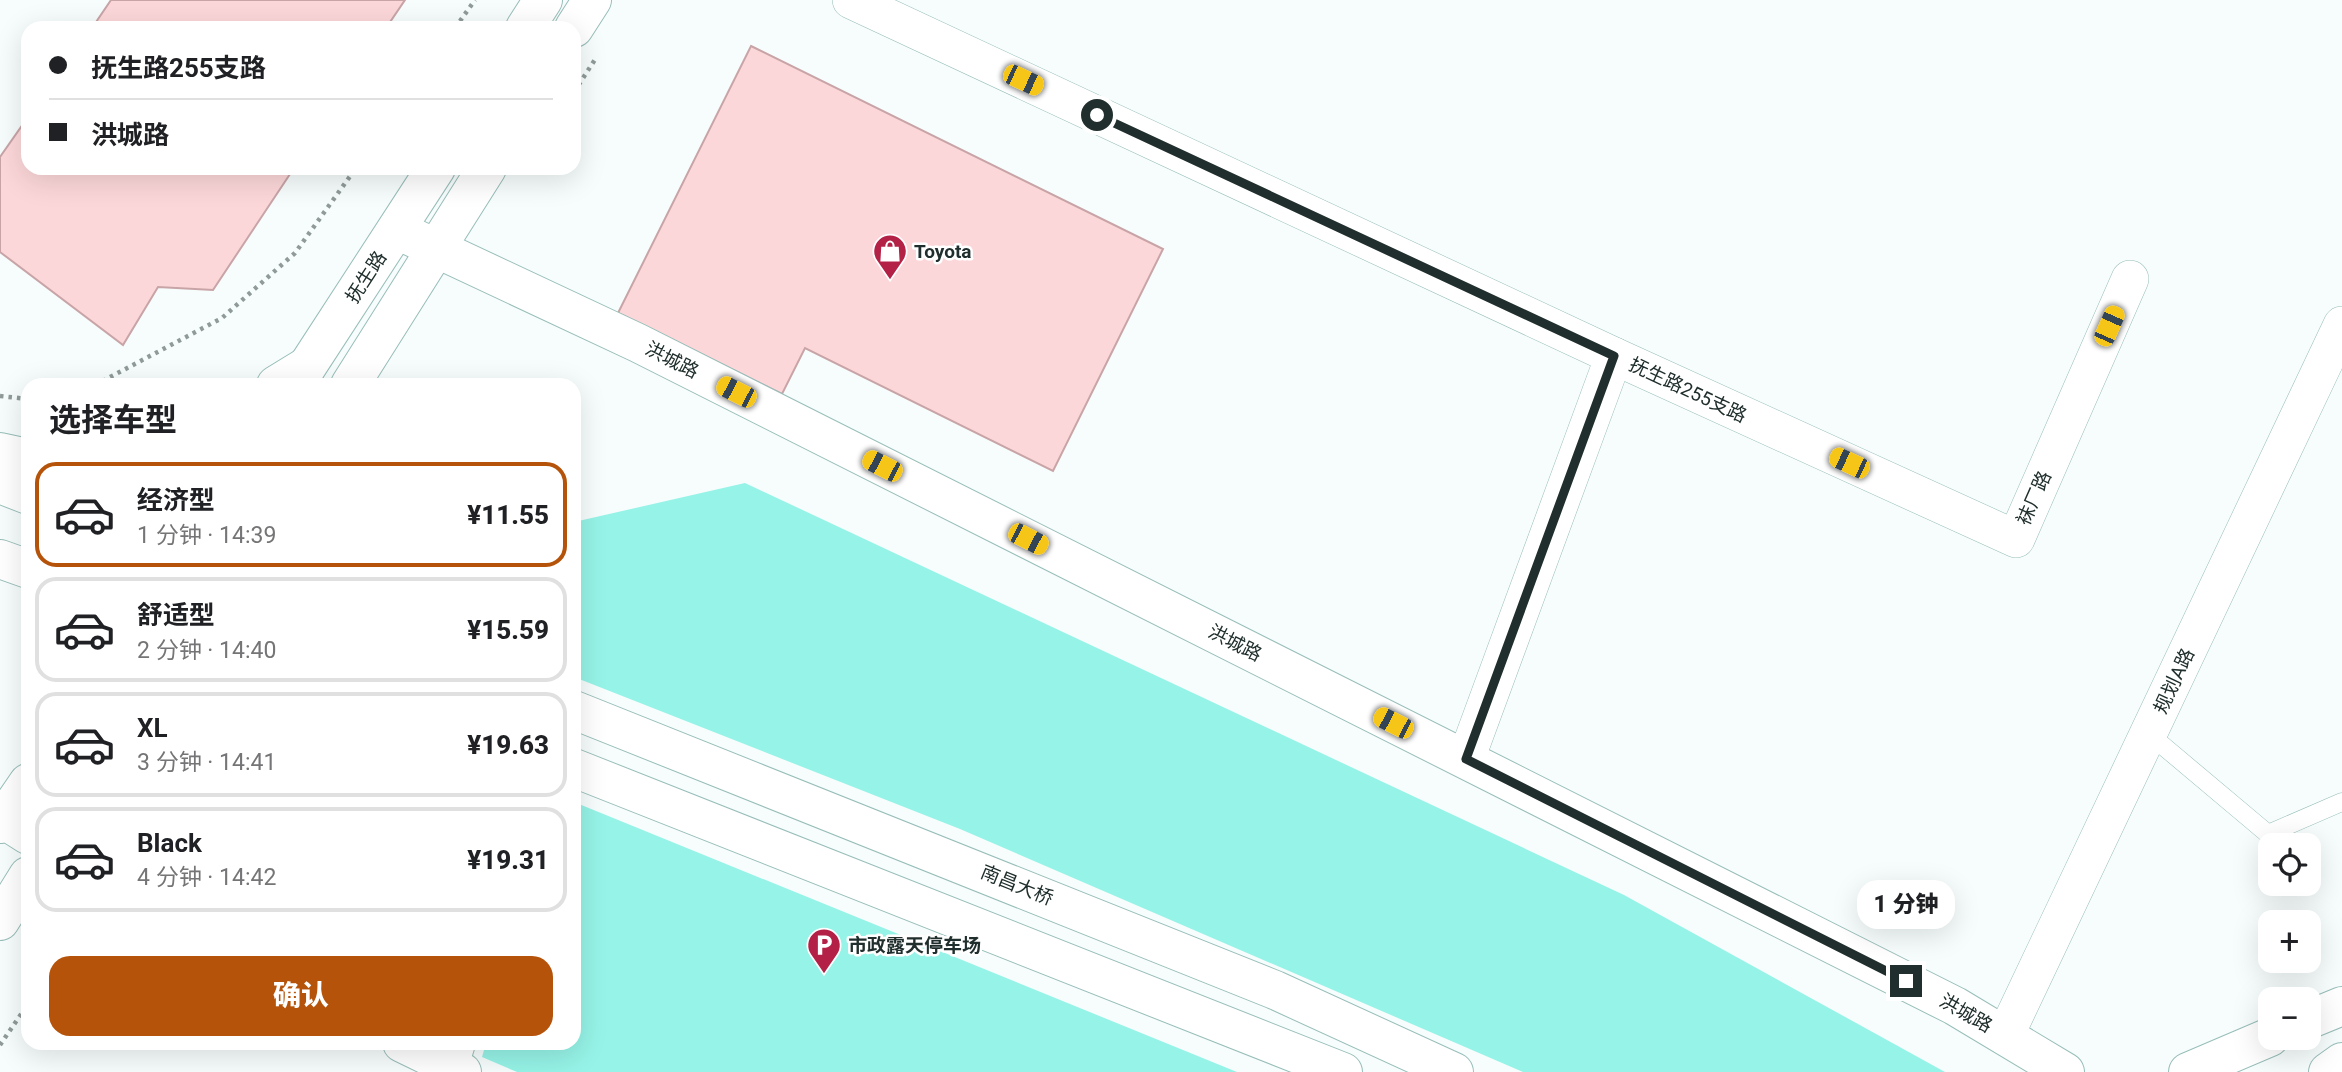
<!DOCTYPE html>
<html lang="zh">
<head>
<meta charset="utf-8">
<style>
	body { margin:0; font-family:Roboto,"Noto Sans SC",sans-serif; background:#f6f6f6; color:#202124; height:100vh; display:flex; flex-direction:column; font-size:26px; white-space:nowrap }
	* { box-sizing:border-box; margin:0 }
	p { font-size:23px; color:#757577 }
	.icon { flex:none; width:38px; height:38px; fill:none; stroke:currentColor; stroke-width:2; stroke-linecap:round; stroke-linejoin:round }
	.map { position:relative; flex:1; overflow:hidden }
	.sheet { position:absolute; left:21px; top:378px; width:560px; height:672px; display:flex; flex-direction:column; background:#fff; border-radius:21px; box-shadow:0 7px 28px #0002 }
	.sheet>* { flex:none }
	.guide { position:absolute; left:21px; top:21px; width:560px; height:154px; border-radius:21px; box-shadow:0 7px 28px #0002; display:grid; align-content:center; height:154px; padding:0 28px; background:#fff }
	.tools { position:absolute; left:2258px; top:833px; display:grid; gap:14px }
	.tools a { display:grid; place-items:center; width:63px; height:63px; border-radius:14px; background:#fff; box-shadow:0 7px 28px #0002; font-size:35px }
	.end { position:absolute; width:32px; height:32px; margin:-16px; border:9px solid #202f2d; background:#fff; box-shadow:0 0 0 4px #fff }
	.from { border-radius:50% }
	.bubble { position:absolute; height:49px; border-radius:21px; background:#fff; box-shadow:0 7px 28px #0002; font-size:23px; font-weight:800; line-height:49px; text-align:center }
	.car { position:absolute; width:21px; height:42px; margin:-21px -10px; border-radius:9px; box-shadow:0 0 5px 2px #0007; background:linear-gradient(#f5c518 24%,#345 0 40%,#f5c518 0 76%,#345 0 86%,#f5c518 0) }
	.guide b { display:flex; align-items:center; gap:24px; height:66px; font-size:26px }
	.guide b+b { border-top:2px solid #e0e0e0 }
	.guide i { width:18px; height:18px; background:#202124 }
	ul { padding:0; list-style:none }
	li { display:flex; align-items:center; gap:21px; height:105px; margin:0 14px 10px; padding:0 14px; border:4px solid #e0e0e0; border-radius:21px }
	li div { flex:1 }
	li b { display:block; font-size:26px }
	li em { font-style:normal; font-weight:800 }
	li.on { border-color:#b45309 }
	li>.icon { width:63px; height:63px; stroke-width:1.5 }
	h2 { padding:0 28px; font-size:32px; line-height:84px }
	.primary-button { display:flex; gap:14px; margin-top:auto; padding:14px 28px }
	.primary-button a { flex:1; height:80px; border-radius:21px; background:#b45309; color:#fff; font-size:28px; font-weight:800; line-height:80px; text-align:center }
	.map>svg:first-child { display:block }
</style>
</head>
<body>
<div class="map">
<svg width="2342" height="1072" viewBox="0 0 2342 1072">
	<rect width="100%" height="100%" fill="#f6fdfc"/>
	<g fill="#96f3e7">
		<path d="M745,483L1624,895L1945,1072H1523L960,829L574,677V522Z"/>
		<path d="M574,802L1237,1072H517L482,1057L486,1043H574Z"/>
	</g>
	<g fill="#fcd7d9" stroke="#c8a4a7" stroke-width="2">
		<path d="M111,0H405L386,28H92Z"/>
		<path d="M751,46L1163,249L1053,471L805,348L782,394L618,313Z"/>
		<path d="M28,117V168H294L213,290L158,287L123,345L0,252V157Z"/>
	</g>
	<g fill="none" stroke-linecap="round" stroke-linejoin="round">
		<g stroke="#98beb9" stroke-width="19">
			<path id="service" d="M2149,734L2268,834L2342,802"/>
		</g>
		<g stroke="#98beb9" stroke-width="38">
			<g id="minor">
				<path d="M851,0L1614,356L2016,539L2130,279"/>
				<path d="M1466,759L1614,356"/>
				<path d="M2005,1036L2342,325"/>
			</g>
		</g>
		<g stroke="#98beb9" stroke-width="40">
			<g id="tertiary">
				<path d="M397,230L638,343L1955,1006L2065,1072"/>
				<path d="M3,819L28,835"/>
				<path d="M402,1043L462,1072"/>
			</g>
		</g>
		<g stroke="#98beb9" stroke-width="40">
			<g id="secondary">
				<path d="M525,28L543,0"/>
				<path d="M574,28L592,0"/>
				<path d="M295,385L436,168"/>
				<path d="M350,385L487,168"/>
				<path d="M0,824L28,783"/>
				<path d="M0,921L28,876"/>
			</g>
		</g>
		<g stroke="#98beb9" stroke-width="40">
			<g id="primary">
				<path d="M2308,1020L2342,1006"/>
				<path d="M2188,1072L2270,1037"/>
			</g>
		</g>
		<g stroke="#98beb9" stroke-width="40">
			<g id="trunk">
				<path d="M276,385L307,366"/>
				<path d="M0,452L28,458"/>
				<path d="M0,484L28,495"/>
				<path d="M0,559L28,569"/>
				<path d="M574,710L1275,990L1454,1072"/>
				<path d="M574,768L1343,1072"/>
				<path d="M449,1066L456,1043"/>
				<path d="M2328,1072L2342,1062"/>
			</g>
		</g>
		<g stroke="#909a99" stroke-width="4.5" stroke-dasharray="3.5 5" stroke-linecap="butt">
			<path d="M455,28L475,0"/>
			<path d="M574,92L596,58"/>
			<path d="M95,385L222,318L295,253L356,168"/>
			<path d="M0,396L28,399"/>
			<path d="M0,1045L28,1004"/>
		</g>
		<use href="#service" stroke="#fff" stroke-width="18"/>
		<use href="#minor" stroke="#fff" stroke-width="37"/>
		<use href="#tertiary" stroke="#fff" stroke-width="38"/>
		<use href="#secondary" stroke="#fff" stroke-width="38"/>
		<use href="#primary" stroke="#fff" stroke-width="38"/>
		<use href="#trunk" stroke="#fff" stroke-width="38"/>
	</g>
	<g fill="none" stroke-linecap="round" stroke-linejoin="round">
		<path stroke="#202f2d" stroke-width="9" d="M1097,115L1614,356L1466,759L1906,981"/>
	</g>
	<defs>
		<g id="shop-pin" transform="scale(1.75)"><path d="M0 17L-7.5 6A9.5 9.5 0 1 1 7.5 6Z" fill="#b32146" stroke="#fff"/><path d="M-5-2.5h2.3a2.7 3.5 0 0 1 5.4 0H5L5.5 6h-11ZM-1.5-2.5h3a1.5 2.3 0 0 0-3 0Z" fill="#fff"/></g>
		<g id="parking-pin" transform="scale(1.75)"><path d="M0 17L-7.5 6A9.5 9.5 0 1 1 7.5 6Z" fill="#b32146" stroke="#fff"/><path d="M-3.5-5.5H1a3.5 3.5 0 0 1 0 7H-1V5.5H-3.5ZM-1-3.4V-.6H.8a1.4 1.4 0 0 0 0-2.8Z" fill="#fff"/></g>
	</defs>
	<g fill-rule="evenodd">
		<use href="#shop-pin" x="890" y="251"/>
		<use href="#parking-pin" x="824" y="945"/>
	</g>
	<g text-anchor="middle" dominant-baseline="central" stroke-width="5" stroke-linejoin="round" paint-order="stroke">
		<g font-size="19" font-weight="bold" fill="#202f2d" stroke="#fff" text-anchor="start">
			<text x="914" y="251">Toyota</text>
			<text x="848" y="945">市政露天停车场</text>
		</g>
		<g font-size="19" fill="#202f2d" stroke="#fff">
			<text transform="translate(366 277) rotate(-57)">抚生路</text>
			<text transform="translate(672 360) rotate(27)">洪城路</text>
			<text transform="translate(1688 390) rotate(25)">抚生路255支路</text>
			<text transform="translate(2034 498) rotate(-66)">袜厂路</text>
			<text transform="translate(1235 643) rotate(27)">洪城路</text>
			<text transform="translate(2174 681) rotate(-65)">规划A路</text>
			<text transform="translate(1017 885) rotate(22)">南昌大桥</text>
			<text transform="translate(1966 1013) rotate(30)">洪城路</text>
		</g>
	</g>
</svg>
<div class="tools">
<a><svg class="icon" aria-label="locate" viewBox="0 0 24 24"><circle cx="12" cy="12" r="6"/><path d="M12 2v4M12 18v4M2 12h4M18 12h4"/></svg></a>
<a>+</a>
<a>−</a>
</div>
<i class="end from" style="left:1097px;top:115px"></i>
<i class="end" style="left:1906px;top:981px"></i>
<div class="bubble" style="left:1857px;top:880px;width:98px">1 分钟</div>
<i class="car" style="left:1023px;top:80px;rotate:115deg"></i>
<i class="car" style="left:2109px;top:326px;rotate:24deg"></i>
<i class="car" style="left:736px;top:392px;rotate:297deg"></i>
<i class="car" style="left:1849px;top:463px;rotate:295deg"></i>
<i class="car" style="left:882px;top:466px;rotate:297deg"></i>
<i class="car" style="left:1028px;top:539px;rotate:117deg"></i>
<i class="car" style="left:1393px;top:723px;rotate:297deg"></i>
<div class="guide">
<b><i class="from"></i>抚生路255支路</b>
<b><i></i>洪城路</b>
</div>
<section class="sheet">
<h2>选择车型</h2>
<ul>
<li class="on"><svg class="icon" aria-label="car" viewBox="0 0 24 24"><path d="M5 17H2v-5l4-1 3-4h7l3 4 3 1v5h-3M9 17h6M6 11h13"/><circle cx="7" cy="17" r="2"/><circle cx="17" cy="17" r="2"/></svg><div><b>经济型</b><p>1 分钟 · 14:39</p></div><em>¥11.55</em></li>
<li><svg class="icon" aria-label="car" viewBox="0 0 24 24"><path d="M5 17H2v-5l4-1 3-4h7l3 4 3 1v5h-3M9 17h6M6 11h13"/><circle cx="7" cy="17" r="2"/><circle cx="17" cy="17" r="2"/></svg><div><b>舒适型</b><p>2 分钟 · 14:40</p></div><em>¥15.59</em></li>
<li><svg class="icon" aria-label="car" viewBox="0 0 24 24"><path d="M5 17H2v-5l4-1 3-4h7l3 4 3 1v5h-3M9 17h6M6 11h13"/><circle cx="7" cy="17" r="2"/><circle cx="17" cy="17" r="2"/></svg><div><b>XL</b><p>3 分钟 · 14:41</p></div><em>¥19.63</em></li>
<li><svg class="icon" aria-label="car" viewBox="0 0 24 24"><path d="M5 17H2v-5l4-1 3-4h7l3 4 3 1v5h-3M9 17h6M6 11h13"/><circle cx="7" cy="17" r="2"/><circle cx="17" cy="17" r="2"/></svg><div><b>Black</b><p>4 分钟 · 14:42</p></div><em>¥19.31</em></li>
</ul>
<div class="primary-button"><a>确认</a></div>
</section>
</div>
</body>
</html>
